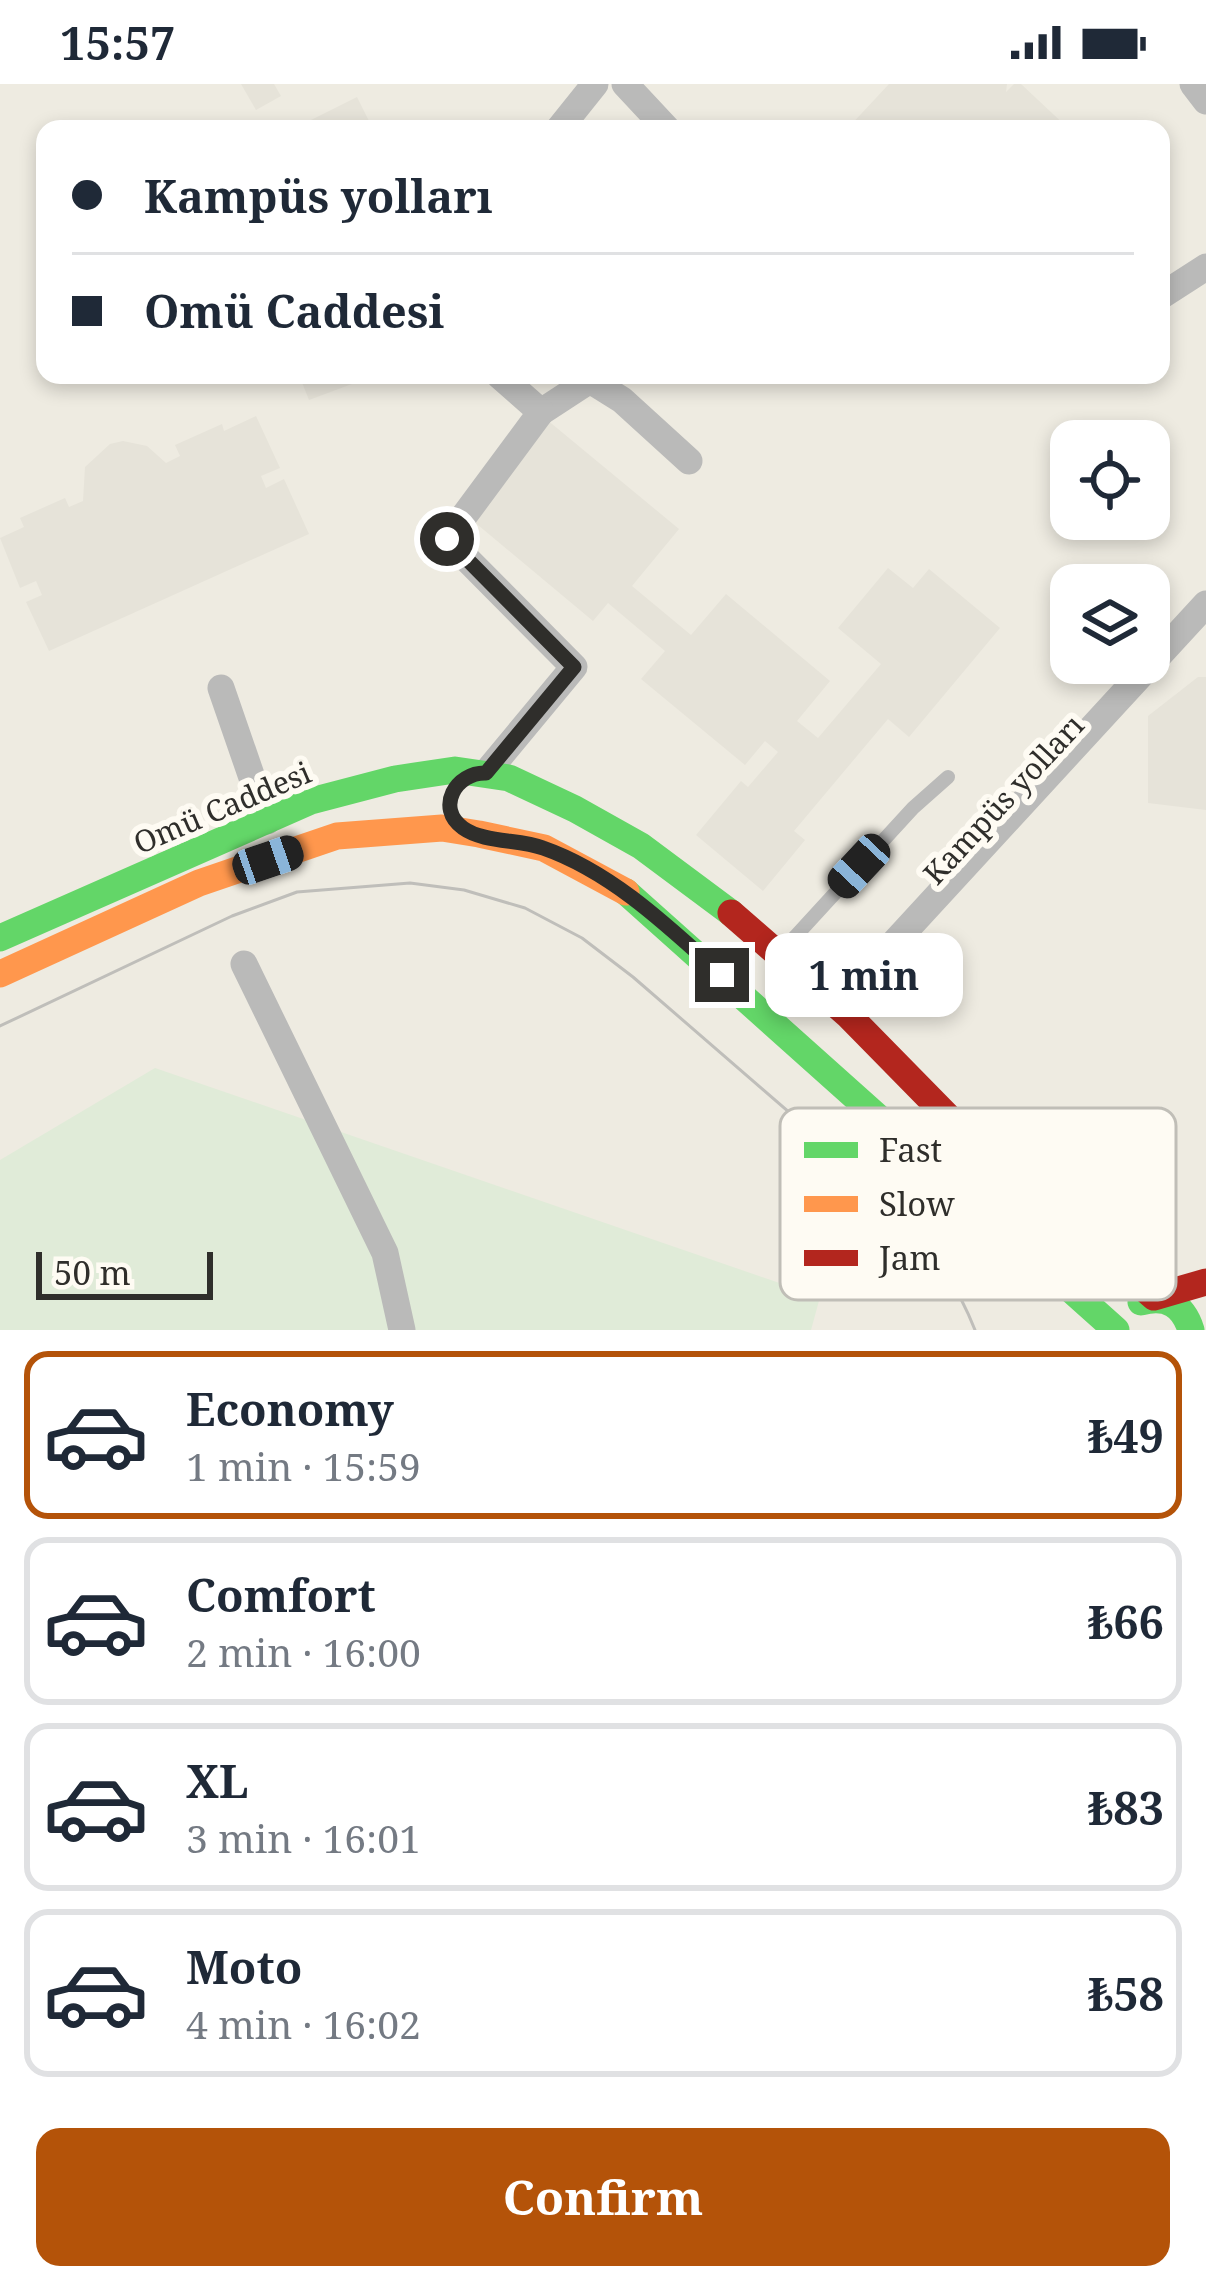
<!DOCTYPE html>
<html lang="en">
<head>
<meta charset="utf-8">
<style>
	body { margin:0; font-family:"Noto Serif",serif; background:#f2f2f3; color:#1f2937; height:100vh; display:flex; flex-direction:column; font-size:45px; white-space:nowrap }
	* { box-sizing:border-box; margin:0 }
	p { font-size:39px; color:#747a83 }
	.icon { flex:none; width:66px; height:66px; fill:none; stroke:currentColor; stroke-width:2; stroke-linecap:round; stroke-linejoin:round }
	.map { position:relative; height:1246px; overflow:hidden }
	.details { display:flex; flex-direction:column; background:#fff; flex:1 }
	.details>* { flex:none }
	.hud { position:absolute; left:36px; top:36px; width:1134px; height:264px; border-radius:24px; box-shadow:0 6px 18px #0003; display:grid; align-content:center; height:264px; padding:0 36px; background:#fff }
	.fabs { position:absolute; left:1050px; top:336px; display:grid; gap:24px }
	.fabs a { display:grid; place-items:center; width:120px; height:120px; border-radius:24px; background:#fff; box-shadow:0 6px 18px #0003; font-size:60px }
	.scale { position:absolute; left:36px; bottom:30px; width:177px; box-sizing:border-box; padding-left:12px; border:6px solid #2f2e2b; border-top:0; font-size:33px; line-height:42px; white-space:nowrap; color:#2f2e2b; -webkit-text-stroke:9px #fefbf3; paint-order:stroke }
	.end { position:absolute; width:54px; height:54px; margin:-27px; border:15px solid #2f2e2b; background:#fff; box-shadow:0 0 0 6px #fff }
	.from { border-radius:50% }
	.bubble { position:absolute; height:84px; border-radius:24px; background:#fff; box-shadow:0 6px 18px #0003; font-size:39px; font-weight:700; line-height:84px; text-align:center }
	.car { position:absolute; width:36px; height:72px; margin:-36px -18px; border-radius:15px; box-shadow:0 0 9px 3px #0007; background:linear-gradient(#222 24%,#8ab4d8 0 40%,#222 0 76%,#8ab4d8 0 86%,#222 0) }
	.hud b { display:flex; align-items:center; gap:42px; height:114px; font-size:45px }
	.hud b+b { border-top:3px solid #e0e1e3 }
	.hud i { width:30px; height:30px; background:#1f2937 }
	ul { padding:21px 0 0; list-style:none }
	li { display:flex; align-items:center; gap:36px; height:168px; margin:0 24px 18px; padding:0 12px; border:6px solid #e0e1e3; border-radius:24px }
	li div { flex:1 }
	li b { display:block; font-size:45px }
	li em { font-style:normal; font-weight:700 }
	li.selected { border-color:#b45309 }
	li>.icon { width:108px; height:108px; stroke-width:1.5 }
	.action { display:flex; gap:24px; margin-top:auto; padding:24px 36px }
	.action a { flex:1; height:138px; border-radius:24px; background:#b45309; color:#fff; font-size:48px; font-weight:700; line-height:138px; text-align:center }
	.status { display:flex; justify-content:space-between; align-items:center; height:84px; padding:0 60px; background:#fff; direction:ltr }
	.status svg { height:33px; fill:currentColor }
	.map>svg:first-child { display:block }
</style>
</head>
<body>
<div class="status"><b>15:57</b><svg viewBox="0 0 49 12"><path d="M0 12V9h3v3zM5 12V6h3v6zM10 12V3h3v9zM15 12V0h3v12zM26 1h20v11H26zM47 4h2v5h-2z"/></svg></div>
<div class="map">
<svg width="1206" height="1246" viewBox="0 0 1206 1246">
	<rect width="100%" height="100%" fill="#fbfaf6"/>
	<path fill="#eeebe1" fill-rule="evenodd" d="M0,0H1206V1246H0ZM45,45H1161V291H45ZM1071,357H1149V435H1071ZM1071,501H1149V579H1071Z"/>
	<path fill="#e0ebd8" d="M155,984L820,1213L811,1246H0V1076Z"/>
	<g fill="#e6e3d9">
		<path d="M241,0H274L281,12L256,26Z"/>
		<path d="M889,0H1007L1006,8L1014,0H1021L1069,45H847Z"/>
		<path d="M357,13L373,45H293Z"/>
		<path d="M299,291H349L352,300L309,316Z"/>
		<path d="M256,332L280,384L261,392L266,404L284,395L309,450L49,567L26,518L42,511L36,497L20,504L0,454L24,443L20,434L65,414L69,423L83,417L85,383L110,360L123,357L147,362L166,379L180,372L175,361L222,340L224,347Z"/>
		<path d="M546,335L679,445L632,502L691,551L726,510L830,597L797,637L818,654L881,580L838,544L888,484L913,504L929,485L1000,544L909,653L888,635L794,747L805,756L763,807L696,751L741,697L748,703L778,668L765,657L745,681L641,595L665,567L608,519L593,537L466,431Z"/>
		<path d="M1198,593H1206V726L1148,719V632Z"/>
	</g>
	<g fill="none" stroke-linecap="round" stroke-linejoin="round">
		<path stroke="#babab9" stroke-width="14" d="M782,867L913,724L948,693"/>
		<g stroke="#babab9" stroke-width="27">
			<path d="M625,0L667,45"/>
			<path d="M1193,0L1206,17"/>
			<path d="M559,45L595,0"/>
			<path d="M1161,212L1206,183"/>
			<path d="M541,328L590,296L622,316L689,377"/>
			<path d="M221,604L267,737"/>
			<path d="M486,689L574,583L447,455L541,328L499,291"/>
			<path d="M244,880L385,1169L402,1246"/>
			<path d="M837,921L1206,520"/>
		</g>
		<g stroke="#63d668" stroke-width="27">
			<path d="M626,808L1116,1246"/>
			<path d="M0,854L311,717L395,695L455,686L509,694L575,725L641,762L731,829"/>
			<path d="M1141,1218C1167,1211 1183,1221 1191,1246"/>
		</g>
		<path stroke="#ff974d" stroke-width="27" d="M0,890L199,799L337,752L442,744L479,750L544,764L626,808"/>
		<path stroke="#b3261e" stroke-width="27" d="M731,829L848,931L954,1039L1154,1213L1206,1198"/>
		<path stroke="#bfbeba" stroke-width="3" d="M0,942L232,832L297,808L410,799L464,806L525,824L582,854L633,893L879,1106C919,1148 954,1192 975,1246"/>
	</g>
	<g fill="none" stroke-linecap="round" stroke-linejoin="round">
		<path stroke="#2f2e2b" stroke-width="15" d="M447,455L574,583L486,689C456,688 435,724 463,744C484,759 519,755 543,764C612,788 669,843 722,891"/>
	</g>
	<g text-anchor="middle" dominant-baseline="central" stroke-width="12" stroke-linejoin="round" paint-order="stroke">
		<g font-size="30" fill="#2f2e2b" stroke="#fefbf3">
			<text transform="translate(1003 715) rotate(-47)">Kampüs yolları</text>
			<text transform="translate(222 723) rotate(-23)">Omü Caddesi</text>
		</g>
	</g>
	<rect x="780" y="1024" width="396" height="192" rx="18" fill="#fefbf3" stroke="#c0beb7" stroke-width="3"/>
	<rect x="804" y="1058" width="54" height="16" fill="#63d668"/>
	<rect x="804" y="1112" width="54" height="16" fill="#ff974d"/>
	<rect x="804" y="1166" width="54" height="16" fill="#b3261e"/>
	<g font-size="33" fill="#2f2e2b">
		<text x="879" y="1078">Fast</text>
		<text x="879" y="1132">Slow</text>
		<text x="879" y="1186">Jam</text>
	</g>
</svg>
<div class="fabs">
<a><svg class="icon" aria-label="locate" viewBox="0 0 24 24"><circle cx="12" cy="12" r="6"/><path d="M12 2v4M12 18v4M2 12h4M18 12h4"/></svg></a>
<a><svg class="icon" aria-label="layers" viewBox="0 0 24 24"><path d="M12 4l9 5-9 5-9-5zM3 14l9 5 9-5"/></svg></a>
</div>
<div class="scale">50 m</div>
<i class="end from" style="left:447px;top:455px"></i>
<i class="end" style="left:722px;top:891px"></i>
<div class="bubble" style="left:765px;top:849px;width:198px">1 min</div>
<i class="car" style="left:268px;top:776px;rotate:71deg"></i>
<i class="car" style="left:859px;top:782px;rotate:223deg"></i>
<div class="hud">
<b><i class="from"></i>Kampüs yolları</b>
<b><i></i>Omü Caddesi</b>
</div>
</div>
<section class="details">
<ul>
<li class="selected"><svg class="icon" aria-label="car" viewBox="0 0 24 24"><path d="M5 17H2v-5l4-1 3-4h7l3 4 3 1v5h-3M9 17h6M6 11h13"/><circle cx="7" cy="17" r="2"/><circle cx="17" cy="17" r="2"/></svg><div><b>Economy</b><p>1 min · 15:59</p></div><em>₺49</em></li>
<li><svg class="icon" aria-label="car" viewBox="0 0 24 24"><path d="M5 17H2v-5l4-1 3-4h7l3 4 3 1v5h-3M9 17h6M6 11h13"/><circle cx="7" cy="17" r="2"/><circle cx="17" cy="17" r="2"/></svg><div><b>Comfort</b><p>2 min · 16:00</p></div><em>₺66</em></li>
<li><svg class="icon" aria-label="car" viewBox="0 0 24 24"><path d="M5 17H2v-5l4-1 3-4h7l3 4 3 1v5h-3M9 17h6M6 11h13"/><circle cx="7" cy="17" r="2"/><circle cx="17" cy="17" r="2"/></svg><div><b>XL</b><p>3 min · 16:01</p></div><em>₺83</em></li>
<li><svg class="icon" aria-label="car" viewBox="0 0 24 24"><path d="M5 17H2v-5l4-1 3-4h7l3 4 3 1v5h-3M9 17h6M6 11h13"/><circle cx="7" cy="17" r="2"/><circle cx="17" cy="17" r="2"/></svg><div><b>Moto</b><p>4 min · 16:02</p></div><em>₺58</em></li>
</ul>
<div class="action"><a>Confirm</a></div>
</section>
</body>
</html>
